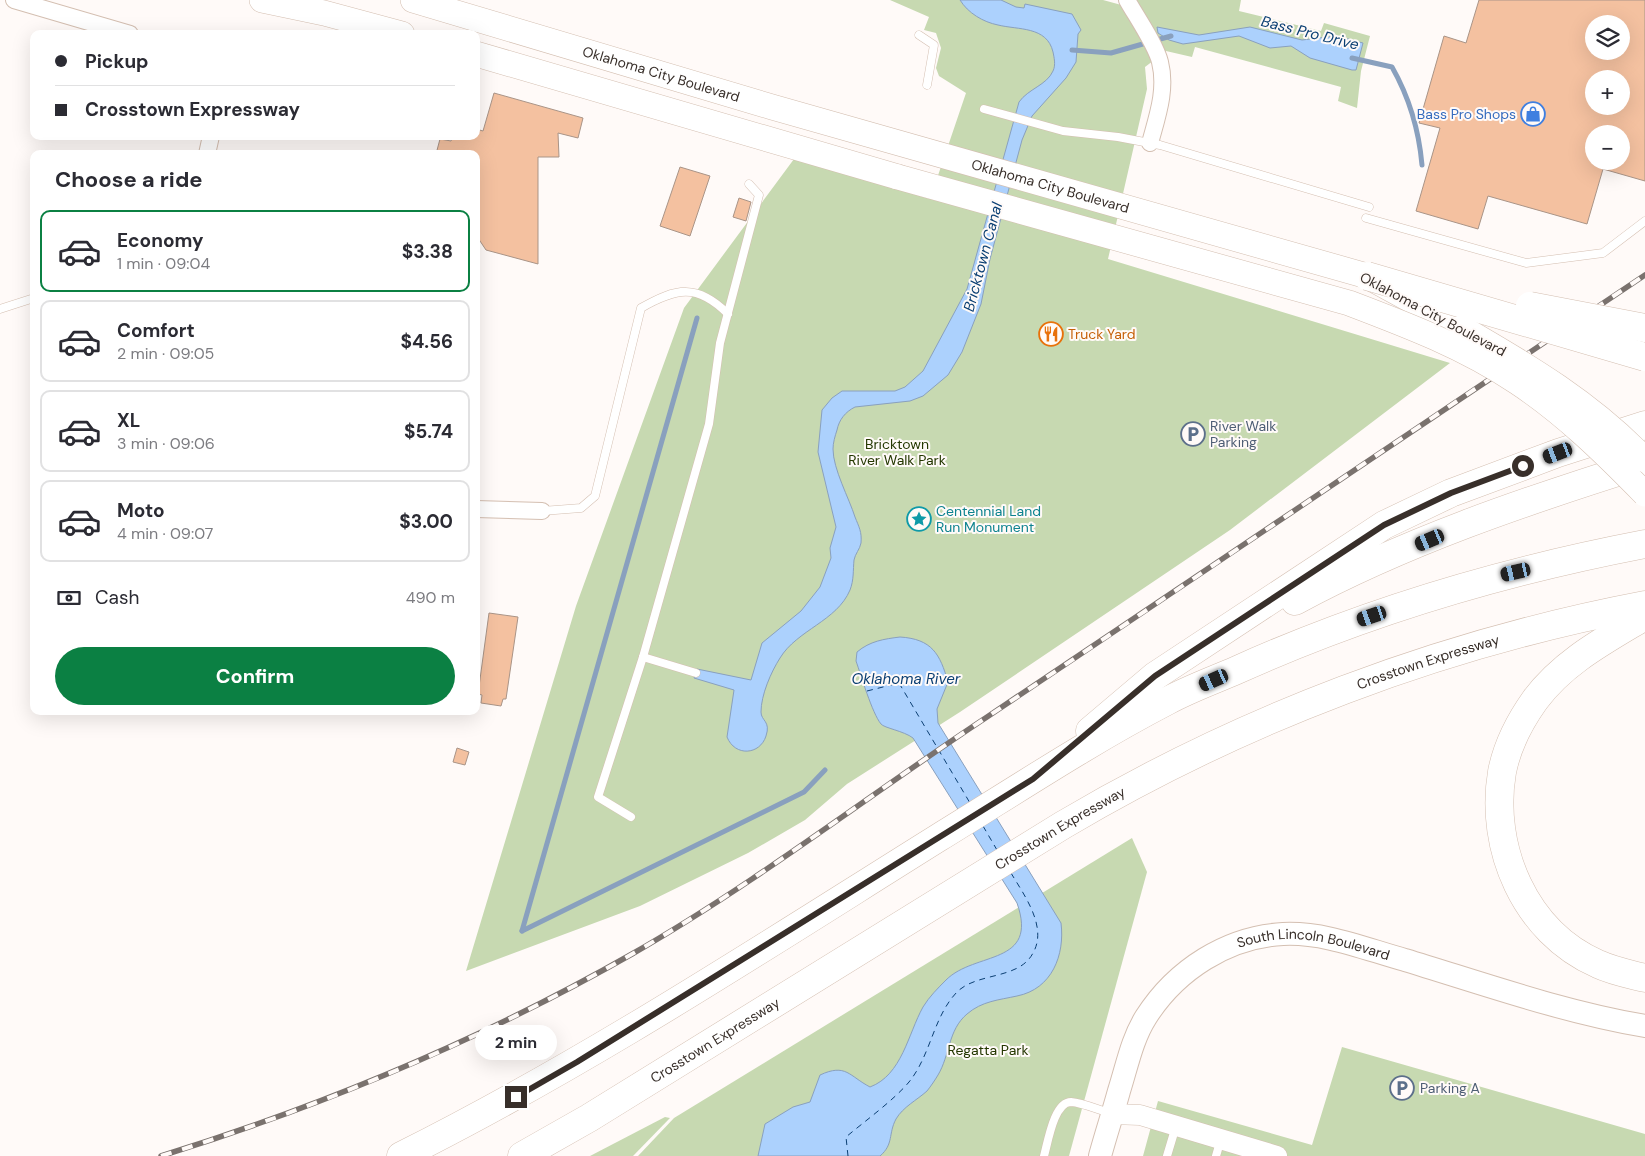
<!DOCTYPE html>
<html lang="en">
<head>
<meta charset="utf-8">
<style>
	body { margin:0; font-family:"DM Sans",sans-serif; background:#f7f7f7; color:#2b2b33; height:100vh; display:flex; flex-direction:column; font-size:19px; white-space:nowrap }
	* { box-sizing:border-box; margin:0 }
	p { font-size:16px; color:#7c7c81 }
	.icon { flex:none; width:28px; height:28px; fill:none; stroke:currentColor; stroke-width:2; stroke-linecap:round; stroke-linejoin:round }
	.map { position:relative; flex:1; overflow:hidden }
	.panel { position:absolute; left:30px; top:150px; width:450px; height:565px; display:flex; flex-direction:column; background:#fff; border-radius:10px; box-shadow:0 5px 20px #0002 }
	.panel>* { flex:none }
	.hud { position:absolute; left:30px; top:30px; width:450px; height:110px; border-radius:10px; box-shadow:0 5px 20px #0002; display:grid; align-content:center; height:110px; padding:0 25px; background:#fff }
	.controls { position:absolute; left:1585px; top:15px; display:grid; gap:10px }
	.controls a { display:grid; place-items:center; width:45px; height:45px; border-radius:50%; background:#fff; box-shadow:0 5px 20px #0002; font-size:25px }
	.end { position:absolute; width:22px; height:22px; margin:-11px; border:6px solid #382f2a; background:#fff; box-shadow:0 0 0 2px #fff }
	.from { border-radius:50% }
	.bubble { position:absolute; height:35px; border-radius:18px; background:#fff; box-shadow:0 5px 20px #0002; font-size:16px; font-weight:700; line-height:35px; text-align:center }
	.car { position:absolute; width:15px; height:30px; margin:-15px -8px; border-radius:6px; box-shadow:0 0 4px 1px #0007; background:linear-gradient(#222 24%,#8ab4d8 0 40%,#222 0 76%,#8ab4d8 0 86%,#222 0) }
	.hud b { display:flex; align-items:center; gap:18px; height:48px; font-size:19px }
	.hud b+b { border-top:1px solid #e1e1e2 }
	.hud i { width:12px; height:12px; background:#2b2b33 }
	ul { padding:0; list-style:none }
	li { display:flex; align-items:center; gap:15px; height:82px; margin:0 10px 8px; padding:0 15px; border:2px solid #e1e1e2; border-radius:10px }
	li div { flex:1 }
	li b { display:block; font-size:19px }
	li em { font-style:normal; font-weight:700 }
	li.current { border-color:#0b8043 }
	li>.icon { width:45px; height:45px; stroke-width:1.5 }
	h2 { padding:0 25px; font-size:22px; line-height:60px }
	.pay { display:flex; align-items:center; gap:12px; height:55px; padding:0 25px; font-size:19px }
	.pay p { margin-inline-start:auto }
	.action { display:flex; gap:10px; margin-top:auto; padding:10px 25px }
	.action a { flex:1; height:58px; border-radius:30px; background:#0b8043; color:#fff; font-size:20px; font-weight:700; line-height:58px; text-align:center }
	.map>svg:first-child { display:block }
</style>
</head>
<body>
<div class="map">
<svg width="1645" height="1156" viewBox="0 0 1645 1156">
	<rect width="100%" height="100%" fill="#fffaf8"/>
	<g fill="#c7d9b1">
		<path d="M890,0H1103L1125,6L1130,0H1241L1239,11L1321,31L1324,23L1370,36L1361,71L1357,108L1338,101L1341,87L1195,47L1192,57L1166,51L1145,67L1147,89L1108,259L1450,363L1230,530L960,712L847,784L805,820L748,853L640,906L466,971L576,606L684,308L794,159L930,199L966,93L939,76L936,68L941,48L936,33L924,30L929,17Z"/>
		<path d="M1132,838L1147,872L1069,1156H638L674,1118Z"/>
		<path d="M1342,1047L1645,1134V1156H1143L1158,1101L1312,1145Z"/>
		<path d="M665,1117L670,1118L633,1156H590Z"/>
	</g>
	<g fill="#acd1fd" stroke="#89a0be">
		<path d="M960,0H1001L1016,7L1024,8L1025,4L1072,14L1081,30L1078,34L1076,62L1066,78L1032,116L1022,140L990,259L981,304L962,352L948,375L923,396L910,401L855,407C845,412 839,420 837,430C835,436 833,443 833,449C833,469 849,498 855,517C859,527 862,532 861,543C860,549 855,554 854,560C853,570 854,580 850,590C837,621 797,630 780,658C771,672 761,695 761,712C761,721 771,721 766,736C760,755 735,757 727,737L734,690L694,678L697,669L751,680L762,643L801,611L820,587L831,558L830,548L836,527L818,452L822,410L832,398L842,391H895L905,387L923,371L967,289L1019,102C1028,89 1047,85 1053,71C1056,65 1054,57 1053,52C1047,26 1018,30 998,25C983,22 968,13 960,0Z"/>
		<path d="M1157,27L1199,35L1250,27L1302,40L1337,36L1363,43L1356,70H1352L1310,58L1291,46L1270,48L1239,36L1183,44L1169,40L1158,33Z"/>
		<path d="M900,637C932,639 940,654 948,682L937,709L938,723L1061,923C1065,955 1052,989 1017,996C999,1000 982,1001 967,1014C948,1030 950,1055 938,1075C935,1080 931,1086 927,1091C917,1100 903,1107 896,1119C888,1134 894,1144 880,1156H758L765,1124L793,1107L810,1102L820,1075C846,1063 849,1076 870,1087C902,1075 908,1034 923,1007C929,997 938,988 946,980C975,951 1039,966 1017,903L913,738C904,731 884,728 881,724C872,713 861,675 856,661L857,652C870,641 884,639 900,637Z"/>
	</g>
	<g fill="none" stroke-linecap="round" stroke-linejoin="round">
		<g stroke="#89a0be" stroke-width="5">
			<path d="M1072,50L1111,53L1171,36"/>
			<path d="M1352,58L1392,67C1409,97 1419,131 1422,165"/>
			<path d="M522,931L697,318"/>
			<path d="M522,931L804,792L825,770"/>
		</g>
		<g stroke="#0b3f73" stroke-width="1" stroke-dasharray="6 5" stroke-linecap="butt">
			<path d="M867,691L899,683L970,803"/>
			<path d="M983,826L997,850"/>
			<path d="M848,1156L846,1137C865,1121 894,1100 909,1082C931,1055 933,1017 957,992C977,972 1019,980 1033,953C1048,927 1024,895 1011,873"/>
		</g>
	</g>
	<g fill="#f4c1a0" stroke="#a99487" fill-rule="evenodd">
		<path d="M1479,0H1645V181L1603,169L1587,224L1488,196L1478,229L1416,211L1440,128L1419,123L1444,36L1466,43ZM1594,24H1621V51H1594ZM1594,79H1621V106H1594ZM1594,134H1621V161H1594Z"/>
		<path d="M494,93L583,118L578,138L558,133L559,157H538V264L486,250L476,235V154H436L440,139L451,141L453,136H476V129L483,131Z"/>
		<path d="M680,167L710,176L690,236L660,226Z"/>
		<path d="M739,198L751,202L746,221L733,217Z"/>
		<path d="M489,613L518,617L506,699H503L501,706L481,703L482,695L478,694Z"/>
		<path d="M457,748L469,752L465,765L453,762Z"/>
	</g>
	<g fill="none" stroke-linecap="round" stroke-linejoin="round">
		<g stroke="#d4bfb1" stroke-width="9">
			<g id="service">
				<path d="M919,35L934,45L927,85"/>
				<path d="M984,109L1063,131L1118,137L1160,145L1369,207"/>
				<path d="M1366,218L1526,263L1603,253L1645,221"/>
				<path d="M0,309L34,298"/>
				<path d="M542,511L581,508L595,496L641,308C676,288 697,283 728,314"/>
				<path d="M643,657L696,673"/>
				<path d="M631,817L598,797L643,657L709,424L720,343L759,195L749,184"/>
				<path d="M1044,1156C1048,1142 1054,1102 1071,1102C1084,1103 1098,1110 1110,1113"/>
				<path d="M1167,1156L1176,1126"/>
				<path d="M1216,1156L1221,1139"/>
			</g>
		</g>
		<g stroke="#d4bfb1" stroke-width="18">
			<g id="minor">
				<path d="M14,0L130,34"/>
				<path d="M1127,0C1136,16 1156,45 1160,62C1167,90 1157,117 1150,143"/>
				<path d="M207,154L211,136"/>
				<path d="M476,509L542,511"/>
			</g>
		</g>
		<g stroke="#d4bfb1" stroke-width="21">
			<path id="tertiary" d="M1112,1114L1140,1115L1277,1156"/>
		</g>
		<g stroke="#d4bfb1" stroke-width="24">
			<g id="secondary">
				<path id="s1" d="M1100,1156C1106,1134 1113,1113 1119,1091C1127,1066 1132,1039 1146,1017C1176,970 1227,937 1283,934C1325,932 1365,949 1405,960C1484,984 1563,1012 1645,1026"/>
			</g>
		</g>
		<g stroke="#d4bfb1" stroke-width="26">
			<g id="primary">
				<path d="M262,0L324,13L402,34"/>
				<path id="s2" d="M413,0L772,107L1367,276L1462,328"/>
				<path d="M476,54L898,177"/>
			</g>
		</g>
		<g stroke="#d4bfb1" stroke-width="29">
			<g id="motorway">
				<path d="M1295,601C1404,542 1525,501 1643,464"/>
				<path d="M1645,616C1605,640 1563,662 1535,700C1520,721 1507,746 1502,772C1489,848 1525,932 1598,964C1613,971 1629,974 1645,978"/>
				<path d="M1090,731L1155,676L1384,525L1451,493L1558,453L1645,425"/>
				<path d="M401,1156C587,1063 762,948 938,838C1013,792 1088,742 1167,701C1189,689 1214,680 1237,670C1368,611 1504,571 1645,544"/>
				<path id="s3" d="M522,1156L589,1118L1063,825C1242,719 1440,644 1645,605"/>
			</g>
		</g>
		<use href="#service" stroke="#fff" stroke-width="8"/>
		<use href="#minor" stroke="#fff" stroke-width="16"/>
		<use href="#tertiary" stroke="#fff" stroke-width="20"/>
		<use href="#secondary" stroke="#fff" stroke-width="22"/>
		<use href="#primary" stroke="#fff" stroke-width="25"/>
		<use href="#motorway" stroke="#fff" stroke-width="28"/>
		<g stroke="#7a726e" stroke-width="5.5">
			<path id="rail" d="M161,1156C328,1104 481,1040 632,954C756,883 869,795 987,717C1207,570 1425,422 1645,275"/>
		</g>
		<use href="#rail" stroke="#fffaf8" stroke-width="4" stroke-dasharray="11" stroke-linecap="butt"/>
		<g stroke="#d4bfb1" stroke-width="26" stroke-linecap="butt">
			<g id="primary-bridge">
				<path d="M898,177L1349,303C1407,325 1465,347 1517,382C1564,413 1605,453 1645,494"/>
				<path d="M1462,328C1528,366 1592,404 1645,460"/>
			</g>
		</g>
		<g stroke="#d4bfb1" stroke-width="29" stroke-linecap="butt">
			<g id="motorway-bridge">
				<path d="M1367,276L1645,357"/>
				<path d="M1530,306L1645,328"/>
			</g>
		</g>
		<use href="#primary-bridge" stroke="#fff" stroke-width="25"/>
		<use href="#motorway-bridge" stroke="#fff" stroke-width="28"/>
	</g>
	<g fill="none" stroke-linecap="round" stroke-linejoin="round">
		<path stroke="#382f2a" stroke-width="6" d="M516,1097L577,1062L1033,779L1155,676L1384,525L1451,493L1523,466"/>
	</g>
	<defs>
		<g id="shop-ring" transform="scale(1.25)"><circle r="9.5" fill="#fffaf8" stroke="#3f7fe0" stroke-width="1.5"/><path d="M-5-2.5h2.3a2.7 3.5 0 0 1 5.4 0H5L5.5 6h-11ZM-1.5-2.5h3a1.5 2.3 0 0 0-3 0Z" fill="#3f7fe0"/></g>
		<g id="restaurant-ring" transform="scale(1.25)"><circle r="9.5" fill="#fffaf8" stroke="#e8710a" stroke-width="1.5"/><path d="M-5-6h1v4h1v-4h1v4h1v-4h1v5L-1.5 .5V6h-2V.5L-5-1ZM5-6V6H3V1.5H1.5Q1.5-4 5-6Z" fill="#e8710a"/></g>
		<g id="parking-ring" transform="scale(1.25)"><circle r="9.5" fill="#fffaf8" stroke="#5c6f8a" stroke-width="1.5"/><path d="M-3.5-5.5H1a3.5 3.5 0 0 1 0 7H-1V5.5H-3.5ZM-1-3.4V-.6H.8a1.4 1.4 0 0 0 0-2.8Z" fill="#5c6f8a"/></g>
		<g id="sight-ring" transform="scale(1.25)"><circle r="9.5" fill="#fffaf8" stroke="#0f9aa8" stroke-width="1.5"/><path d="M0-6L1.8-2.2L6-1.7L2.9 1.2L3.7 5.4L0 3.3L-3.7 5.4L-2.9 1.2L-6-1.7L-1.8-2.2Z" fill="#0f9aa8"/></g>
	</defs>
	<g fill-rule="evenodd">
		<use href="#shop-ring" x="1533" y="114"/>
		<use href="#restaurant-ring" x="1051" y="334"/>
		<use href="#parking-ring" x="1193" y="434"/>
		<use href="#sight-ring" x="919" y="519"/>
		<use href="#parking-ring" x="1402" y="1088"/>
	</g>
	<g text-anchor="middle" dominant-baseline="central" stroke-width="4" stroke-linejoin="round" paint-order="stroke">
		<g font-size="14" fill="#382f2a" stroke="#fffaf8">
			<text stroke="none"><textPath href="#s2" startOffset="259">Oklahoma City Boulevard</textPath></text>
			<text stroke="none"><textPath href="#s2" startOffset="664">Oklahoma City Boulevard</textPath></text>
			<text transform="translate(1433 314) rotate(28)">Oklahoma City Boulevard</text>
			<text stroke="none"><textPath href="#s3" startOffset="1035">Crosstown Expressway</textPath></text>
			<text stroke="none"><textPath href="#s3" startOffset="630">Crosstown Expressway</textPath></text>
			<text stroke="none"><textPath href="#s1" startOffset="344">South Lincoln Boulevard</textPath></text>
			<text stroke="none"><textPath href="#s3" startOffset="225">Crosstown Expressway</textPath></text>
		</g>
		<g font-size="14" fill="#366cbe" stroke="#fffaf8" text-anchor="end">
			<text x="1516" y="114">Bass Pro Shops</text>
		</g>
		<g font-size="14" fill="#c56008" stroke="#fffaf8" text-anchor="start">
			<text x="1068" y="334">Truck Yard</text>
		</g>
		<g font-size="14" fill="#4e5e75" stroke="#fffaf8" text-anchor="start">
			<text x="1210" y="426">River Walk<tspan x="1210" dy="16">Parking</tspan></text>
			<text x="1420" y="1088">Parking A</text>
		</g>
		<g font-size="14" fill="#243700" stroke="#fffaf8">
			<text x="897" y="444">Bricktown<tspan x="897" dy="16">River Walk Park</tspan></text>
			<text x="988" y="1050">Regatta Park</text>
		</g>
		<g font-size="14" fill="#0d838f" stroke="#fffaf8" text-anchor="start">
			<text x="936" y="511">Centennial Land<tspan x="936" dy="16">Run Monument</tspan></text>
		</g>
		<g font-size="15" font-style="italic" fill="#0b3f73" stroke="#fffaf8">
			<text transform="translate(1310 33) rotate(14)">Bass Pro Drive</text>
			<text transform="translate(983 257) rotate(-75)">Bricktown Canal</text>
			<text x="906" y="679">Oklahoma River</text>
		</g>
	</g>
</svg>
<div class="controls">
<a><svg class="icon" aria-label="layers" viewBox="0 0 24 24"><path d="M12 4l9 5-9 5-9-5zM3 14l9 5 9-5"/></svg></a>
<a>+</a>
<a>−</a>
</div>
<i class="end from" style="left:1523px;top:466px"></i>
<i class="end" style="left:516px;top:1097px"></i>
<div class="bubble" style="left:475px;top:1025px;width:82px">2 min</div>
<i class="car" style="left:1558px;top:453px;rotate:249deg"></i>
<i class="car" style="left:1430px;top:540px;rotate:247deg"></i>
<i class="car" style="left:1516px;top:572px;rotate:257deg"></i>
<i class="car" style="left:1372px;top:616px;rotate:251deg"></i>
<i class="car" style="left:1214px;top:680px;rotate:246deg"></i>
<div class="hud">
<b><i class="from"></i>Pickup</b>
<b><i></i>Crosstown Expressway</b>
</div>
<section class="panel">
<h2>Choose a ride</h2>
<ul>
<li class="current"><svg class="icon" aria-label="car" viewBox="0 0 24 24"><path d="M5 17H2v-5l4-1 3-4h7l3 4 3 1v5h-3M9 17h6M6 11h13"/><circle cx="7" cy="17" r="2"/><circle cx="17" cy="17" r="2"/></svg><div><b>Economy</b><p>1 min · 09:04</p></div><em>$3.38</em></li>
<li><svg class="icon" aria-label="car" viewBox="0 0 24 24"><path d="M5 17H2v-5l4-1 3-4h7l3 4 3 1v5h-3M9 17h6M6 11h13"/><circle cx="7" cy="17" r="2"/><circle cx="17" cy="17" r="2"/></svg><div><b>Comfort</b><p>2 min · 09:05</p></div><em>$4.56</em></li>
<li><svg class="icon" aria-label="car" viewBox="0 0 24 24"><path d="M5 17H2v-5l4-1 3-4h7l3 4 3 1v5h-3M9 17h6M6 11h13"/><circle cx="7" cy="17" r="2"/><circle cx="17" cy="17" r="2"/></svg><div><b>XL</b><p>3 min · 09:06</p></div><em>$5.74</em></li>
<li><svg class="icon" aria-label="car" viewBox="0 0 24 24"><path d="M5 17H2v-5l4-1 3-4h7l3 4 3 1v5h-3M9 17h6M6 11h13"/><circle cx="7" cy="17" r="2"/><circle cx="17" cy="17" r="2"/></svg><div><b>Moto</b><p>4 min · 09:07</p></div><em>$3.00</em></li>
</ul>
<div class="pay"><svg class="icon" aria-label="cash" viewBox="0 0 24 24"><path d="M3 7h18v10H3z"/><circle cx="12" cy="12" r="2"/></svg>Cash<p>490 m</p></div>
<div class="action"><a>Confirm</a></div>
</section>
</div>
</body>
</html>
